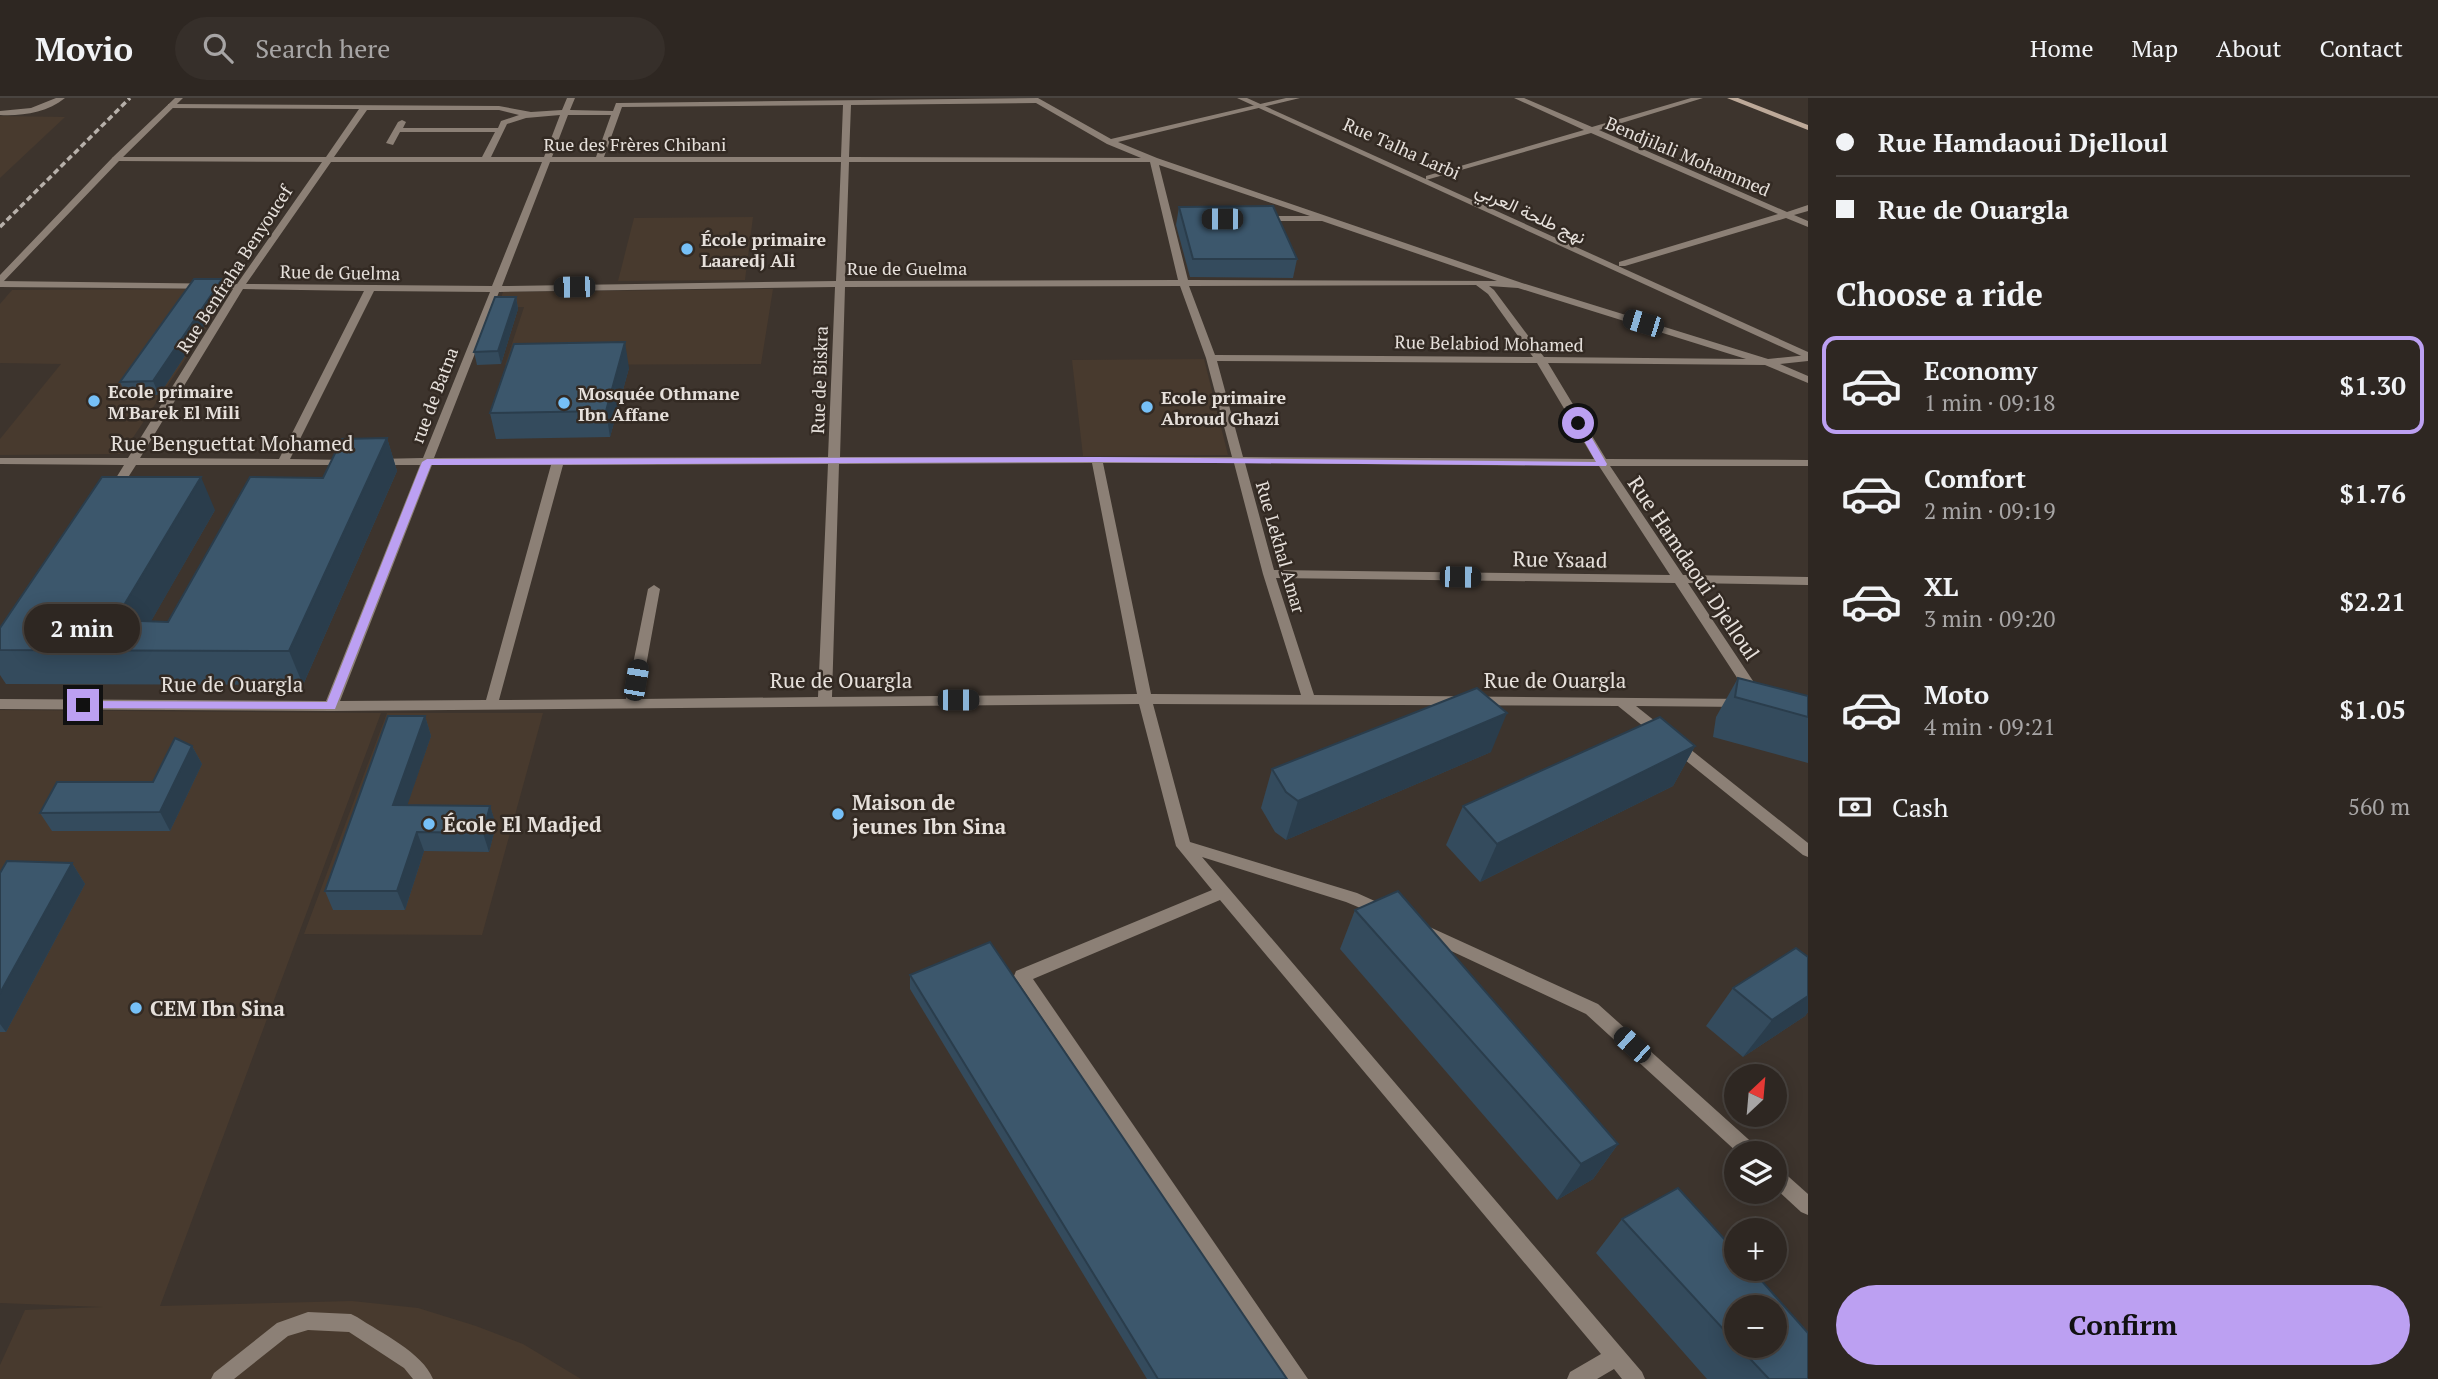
<!DOCTYPE html>
<html lang="en">
<head>
<meta charset="utf-8">
<style>
	body { margin:0; font-family:"PT Serif",Vazirmatn,serif; background:#362f2a; color:#f1f3f6; height:100vh; display:flex; flex-direction:column; font-size:26px; white-space:nowrap }
	* { box-sizing:border-box; margin:0 }
	p { font-size:23px; color:#a7a5a5 }
	.icon { flex:none; width:38px; height:38px; fill:none; stroke:currentColor; stroke-width:2; stroke-linecap:round; stroke-linejoin:round }
	.map { position:relative; flex:1; overflow:hidden }
	.side { display:flex; flex-direction:column; background:#2e2722; width:630px }
	.side>* { flex:none }
	.hud { display:grid; align-content:center; height:154px; padding:0 28px; background:#2e2722 }
	.needle { width:46px; rotate:26deg }
	.buttons { position:absolute; left:1724px; top:966px; display:grid; gap:14px }
	.buttons a { display:grid; place-items:center; width:63px; height:63px; border-radius:50%; background:#2e2722; box-shadow:0 4px 18px #0003,0 0 0 2px #494440; font-size:35px }
	.end { position:absolute; width:32px; height:32px; margin:-16px; border:9px solid #bca0f2; background:#111; box-shadow:0 0 0 4px #111 }
	.from { border-radius:50% }
	.bubble { position:absolute; height:49px; border-radius:24px; background:#2e2722; box-shadow:0 4px 18px #0003,0 0 0 2px #494440; font-size:23px; font-weight:700; line-height:49px; text-align:center }
	.car { position:absolute; width:21px; height:42px; margin:-21px -10px; border-radius:9px; box-shadow:0 0 5px 2px #0007; background:linear-gradient(#222 24%,#8ab4d8 0 40%,#222 0 76%,#8ab4d8 0 86%,#222 0) }
	.hud b { display:flex; align-items:center; gap:24px; height:66px; font-size:26px }
	.hud b+b { border-top:2px solid #494440 }
	.hud i { width:18px; height:18px; background:#f1f3f6 }
	ul { padding:0; list-style:none }
	li { display:flex; align-items:center; gap:21px; height:98px; margin:0 14px 10px; padding:0 14px; border:4px solid transparent; border-radius:14px }
	li div { flex:1 }
	li b { display:block; font-size:26px }
	li em { font-style:normal; font-weight:700 }
	li.active { border-color:#bca0f2 }
	li>.icon { width:63px; height:63px; stroke-width:1.5 }
	h2 { padding:0 28px; font-size:32px; line-height:84px }
	.pay { display:flex; align-items:center; gap:18px; height:77px; padding:0 28px; font-size:26px }
	.pay p { margin-inline-start:auto }
	.action { display:flex; gap:14px; margin-top:auto; padding:14px 28px }
	.action a { flex:1; height:80px; border-radius:42px; background:#bca0f2; color:#111; font-size:28px; font-weight:700; line-height:80px; text-align:center }
	header { display:flex; align-items:center; gap:42px; box-sizing:border-box; height:98px; padding:0 35px; background:#2e2722; border-bottom:2px solid #494440 }
	header strong { font-size:33px }
	nav { display:flex; gap:38px; margin-inline-start:auto; font-size:24px }
	.search { width:490px; height:63px; background:#362f2a; display:flex; align-items:center; gap:18px; box-sizing:border-box; padding:0 24px; border-radius:38px; color:#a7a5a5; font-size:26px }
	main { display:flex; flex:1; min-height:0 }
	.map>svg:first-child { display:block }
</style>
</head>
<body>
<header>
<strong>Movio</strong>
<div class="search"><svg class="icon" aria-label="search" viewBox="0 0 24 24"><circle cx="10" cy="10" r="6"/><path d="M15 15l6 6"/></svg>Search here</div>
<nav><a>Home</a><a>Map</a><a>About</a><a>Contact</a></nav>
</header>
<main>
<div class="map">
<svg width="1808" height="1281" viewBox="0 0 1808 1281">
	<rect width="100%" height="100%" fill="#3d342d"/>
	<g fill="#483a2e">
		<path d="M0,18L65,19L0,80Z"/>
		<path d="M753,119L745,182L618,183L634,120Z"/>
		<path d="M232,191L122,356L0,357V341L61,266L0,265V206L12,192Z"/>
		<path d="M773,191L761,266L505,267L524,209H498L503,194Z"/>
		<path d="M1204,261L1228,357L1083,358L1072,262Z"/>
		<path d="M0,612L381,615L160,1208L352,1203L418,1210L476,1228L523,1246L581,1281H0V1267L25,1212L103,1209L0,1205Z"/>
		<path d="M387,615H543L482,837L304,836Z"/>
	</g>
	<g fill="none" stroke-linecap="round" stroke-linejoin="round">
		<path fill="#8c8076" fill-rule="evenodd" d="M308,1214L351,1216L357,1219C381,1235 422,1254 433,1281H413L404,1270L349,1234L308,1232L288,1238L234,1281H211L214,1275L277,1225Z"/>
		<g fill="#8c8076" fill-rule="evenodd">
			<path d="M567,0H575L570,12L613,13L616,5H619L1038,0L1111,41L1286,0H1300L1118,44L1157,60L1522,185L1768,261L1808,257V263L1780,266L1808,278V285L1765,267L1548,265L1606,361L1808,362V368H1610L1683,477L1808,479V487L1688,485L1759,592L1761,595L1759,598H1749L1675,485L1276,480L1314,597L1749,601L1751,604L1749,607L1744,609L1636,608L1808,745V759L1803,757L1618,608L1153,606L1190,744L1357,795L1388,809L1390,813L1388,817L1382,819L1346,804L1202,759L1642,1274L1645,1281H1622L1614,1271L1597,1281H1567L1570,1274L1601,1256L1220,802L1033,881L1308,1281H1286L1014,878L1016,873L1212,792L1176,748L1139,606L331,613L0,611V601L326,603L420,367H376L370,364L376,361L423,360L490,194L374,193L290,361L349,362L355,365L353,367H136L118,395L114,396L108,393L124,367L0,366V360H128L233,191L0,189V183L237,186L322,64L116,63L112,61L113,59H326L359,11L168,10V6H171L499,8L531,14L562,12ZM1036,5L1107,46L1141,60L849,59L851,7ZM843,7L841,59H604L622,9ZM367,12H499L519,17L501,23L498,30H403L406,24L402,22L398,24L386,45L393,47L400,34H495L482,59H334ZM560,17L544,59H491L507,26L526,20ZM568,17H611L596,59H552ZM331,64H542L492,188L246,186ZM550,64H841L836,183L502,188ZM849,64H1150L1178,182L845,183ZM1159,67L1310,118H1259L1256,119V123H1322L1497,183L1188,182ZM1476,187L1488,196L1533,259L1215,257L1189,188ZM1180,188L1206,260L1232,359H840L845,189ZM1489,188L1518,190L1746,261L1544,259L1494,192ZM835,189L828,359L434,360L499,194ZM243,191L364,193L279,361L140,360ZM1217,263L1537,265L1594,361L1243,359ZM1092,365L1137,596L832,599L839,366ZM1103,365H1234L1263,476L1301,597L1151,596ZM1245,365L1599,368L1670,477L1274,472ZM828,366L818,599L640,601L660,491L654,487L648,491L626,601L499,602L563,367ZM432,367H551L486,602L340,603Z"/>
			<path d="M1514,0H1524L1592,29L1691,0H1703L1599,32L1787,114L1808,107V113L1794,117L1808,123V129L1786,120L1625,168H1619V164L1778,116L1591,35L1426,82V78L1584,32Z"/>
			<path d="M1423,826L1598,906L1757,1049L1760,1055H1738L1586,916L1417,837L1415,832L1417,827Z"/>
			<path d="M1774,1069L1780,1071L1808,1096V1117L1801,1114L1774,1089Z"/>
		</g>
		<g fill="#8c8076" fill-rule="evenodd">
			<path d="M56,0H65C47,15 22,18 0,17V13L31,10Z"/>
			<path d="M175,0H183L119,63L3,184L0,185V177L113,59Z"/>
			<path d="M1237,0H1247L1808,254V261Z"/>
		</g>
		<path fill="#bda999" fill-rule="evenodd" d="M1727,0H1738L1808,27V32Z"/>
		<path stroke="#b7b0aa" stroke-width="3.5" stroke-dasharray="6 3.5" stroke-linecap="butt" d="M0,129L130,0"/>
	</g>
	<g fill="#344b5d" fill-rule="evenodd">
		<path d="M1179,109L1297,161L1293,180L1190,179L1176,127Z"/>
		<path d="M222,181L227,194L159,297H126L120,284Z"/>
		<path d="M516,199L518,211L501,266L477,267L474,254Z"/>
		<path d="M629,270L610,339L496,341L490,315Z"/>
		<path d="M387,340L397,373L303,587L6,586L0,577V530L215,412L151,523L168,524L323,380Z"/>
		<path d="M1738,580L1808,598V665L1713,639L1716,619Z"/>
		<path d="M425,618L431,638L407,707L490,708L496,727L489,754L424,753L405,812H333L325,793Z"/>
		<path d="M192,648L202,666L170,733H52L40,715L153,684Z"/>
		<path d="M1695,648L1673,688L1480,784L1446,747L1463,708Z"/>
		<path d="M1491,654L1286,742L1275,734L1261,710L1272,671Z"/>
		<path d="M72,765L85,786L6,934H0V775Z"/>
		<path d="M1355,812L1618,1046L1593,1081L1557,1102L1340,851Z"/>
		<path d="M1808,859V914L1805,918L1743,959L1706,928L1733,890Z"/>
		<path d="M910,877L1287,1281H1147L910,891Z"/>
		<path d="M1678,1090L1736,1154V1171H1751L1808,1235V1281H1707L1596,1155L1622,1121ZM1736,1209H1774V1248H1736Z"/>
	</g>
	<g fill="#2a3d4c">
		<path d="M222,181L227,194L159,297L153,283Z"/>
		<path d="M516,199L518,211L501,266L498,253Z"/>
		<path d="M625,244L629,270L610,339L606,313Z"/>
		<path d="M387,340L397,373L303,587L289,553Z"/>
		<path d="M201,379L215,412L134,553L115,522Z"/>
		<path d="M1507,615L1491,654L1286,742L1298,703Z"/>
		<path d="M425,618L431,638L401,726L393,707Z"/>
		<path d="M192,648L202,666L170,733L160,714Z"/>
		<path d="M1695,648L1673,688L1480,784L1497,746Z"/>
		<path d="M490,708L496,727L489,754L483,735Z"/>
		<path d="M417,734L424,753L405,812L397,793Z"/>
		<path d="M72,765L85,786L6,934L0,926V895Z"/>
		<path d="M1808,898V914L1805,918L1743,959L1772,922Z"/>
		<path d="M1618,1046L1593,1081L1557,1102L1581,1066Z"/>
	</g>
	<g fill="#3c576c" stroke="#2a3d4c" stroke-width="2">
		<path d="M1273,108L1297,161H1193L1179,109Z"/>
		<path d="M194,181H222L153,283L120,284Z"/>
		<path d="M495,199H516L498,253L474,254Z"/>
		<path d="M625,244L606,313L490,315L514,246Z"/>
		<path d="M387,340L289,553L0,552V530L102,379H201L115,522L168,524L250,379L323,380L342,341Z"/>
		<path d="M1738,580L1808,598V619L1735,599Z"/>
		<path d="M1477,590L1507,615L1298,703L1286,694L1272,671Z"/>
		<path d="M388,618H425L393,707L490,708L483,735L417,734L397,793H325Z"/>
		<path d="M1660,619L1695,648L1497,746L1463,708Z"/>
		<path d="M175,640L192,648L160,714L40,715L57,684H153Z"/>
		<path d="M7,763L72,765L0,895V775Z"/>
		<path d="M1398,793L1618,1046L1581,1066L1355,812Z"/>
		<path d="M990,844L1287,1281H1158L910,877Z"/>
		<path d="M1796,850L1808,859V898L1772,922L1733,890Z"/>
		<path d="M1678,1090L1736,1154V1171H1751L1808,1235V1281H1769L1738,1248H1774V1209H1736V1245L1622,1121Z"/>
	</g>
	<path fill="#bca0f2" d="M1578,322L1583,325L1607,366L1606,368L1097,364L431,367L335,611L83,610L77,607L83,603L327,604L422,364L427,361L1097,359L1596,364L1574,325Z"/>
	<g fill="#76c0f7" stroke="#332a23" stroke-width="2.5">
		<circle cx="687" cy="151" r="7"/>
		<circle cx="94" cy="303" r="7"/>
		<circle cx="564" cy="305" r="7"/>
		<circle cx="1147" cy="309" r="7"/>
		<circle cx="838" cy="716" r="7"/>
		<circle cx="429" cy="726" r="7"/>
		<circle cx="136" cy="910" r="7"/>
	</g>
	<g text-anchor="middle" dominant-baseline="central" stroke-width="5" stroke-linejoin="round" paint-order="stroke">
		<g font-size="18" fill="#e6e0db" stroke="#332a23">
			<text x="635" y="46">Rue des Frères Chibani</text>
			<text transform="translate(1402 50) rotate(24)">Rue Talha Larbi</text>
			<text transform="translate(1688 58) rotate(23)">Bendjilali Mohammed</text>
			<text transform="translate(1531 115) rotate(25)">نهج طلحة العربي</text>
			<text x="907" y="170">Rue de Guelma</text>
			<text transform="translate(234 171) rotate(-57)">Rue Benfraha Benyoucef</text>
			<text transform="translate(340 174) rotate(1)">Rue de Guelma</text>
			<text transform="translate(1489 245) rotate(1)">Rue Belabiod Mohamed</text>
			<text transform="translate(819 282) rotate(-88)">Rue de Biskra</text>
			<text transform="translate(434 297) rotate(-69)">rue de Batna</text>
			<text transform="translate(1281 449) rotate(74)">Rue Lekhal Amar</text>
		</g>
		<g font-size="18" font-weight="bold" fill="#e6e0db" stroke="#332a23" text-anchor="start">
			<text x="701" y="141">École primaire<tspan x="701" dy="21">Laaredj Ali</tspan></text>
			<text x="108" y="293">Ecole primaire<tspan x="108" dy="21">M'Barek El Mili</tspan></text>
			<text x="578" y="295">Mosquée Othmane<tspan x="578" dy="21">Ibn Affane</tspan></text>
			<text x="1161" y="299">Ecole primaire<tspan x="1161" dy="21">Abroud Ghazi</tspan></text>
		</g>
		<g font-size="21" fill="#e6e0db" stroke="#332a23">
			<text x="232" y="345">Rue Benguettat Mohamed</text>
			<text transform="translate(1560 461) rotate(1)">Rue Ysaad</text>
			<text transform="translate(1694 470) rotate(56)">Rue Hamdaoui Djelloul</text>
			<text x="841" y="582">Rue de Ouargla</text>
			<text x="1555" y="582">Rue de Ouargla</text>
			<text x="232" y="586">Rue de Ouargla</text>
		</g>
		<g font-size="21" font-weight="bold" fill="#e6e0db" stroke="#332a23" text-anchor="start">
			<text x="852" y="704">Maison de<tspan x="852" dy="24">jeunes Ibn Sina</tspan></text>
			<text x="443" y="726">École El Madjed</text>
			<text x="150" y="910">CEM Ibn Sina</text>
		</g>
	</g>
</svg>
<div class="buttons">
<a><svg class="needle" viewBox="-14 -14 28 28"><path d="M0-13l5 13h-10z" fill="#e53935"/><path d="M0 13l5-13h-10z" fill="#a7a5a5"/></svg></a>
<a><svg class="icon" aria-label="layers" viewBox="0 0 24 24"><path d="M12 4l9 5-9 5-9-5zM3 14l9 5 9-5"/></svg></a>
<a>+</a>
<a>−</a>
</div>
<i class="end from" style="left:1578px;top:325px"></i>
<i class="end" style="left:83px;top:607px"></i>
<div class="bubble" style="left:24px;top:506px;width:116px">2 min</div>
<i class="car" style="left:1222px;top:121px;rotate:270deg"></i>
<i class="car" style="left:574px;top:189px;rotate:269deg"></i>
<i class="car" style="left:1643px;top:225px;rotate:287deg"></i>
<i class="car" style="left:1460px;top:479px;rotate:91deg"></i>
<i class="car" style="left:636px;top:582px;rotate:10deg"></i>
<i class="car" style="left:958px;top:602px;rotate:90deg"></i>
<i class="car" style="left:1632px;top:947px;rotate:312deg"></i>
</div>
<section class="side">
<div class="hud">
<b><i class="from"></i>Rue Hamdaoui Djelloul</b>
<b><i></i>Rue de Ouargla</b>
</div>
<h2>Choose a ride</h2>
<ul>
<li class="active"><svg class="icon" aria-label="car" viewBox="0 0 24 24"><path d="M5 17H2v-5l4-1 3-4h7l3 4 3 1v5h-3M9 17h6M6 11h13"/><circle cx="7" cy="17" r="2"/><circle cx="17" cy="17" r="2"/></svg><div><b>Economy</b><p>1 min · 09:18</p></div><em>$1.30</em></li>
<li><svg class="icon" aria-label="car" viewBox="0 0 24 24"><path d="M5 17H2v-5l4-1 3-4h7l3 4 3 1v5h-3M9 17h6M6 11h13"/><circle cx="7" cy="17" r="2"/><circle cx="17" cy="17" r="2"/></svg><div><b>Comfort</b><p>2 min · 09:19</p></div><em>$1.76</em></li>
<li><svg class="icon" aria-label="car" viewBox="0 0 24 24"><path d="M5 17H2v-5l4-1 3-4h7l3 4 3 1v5h-3M9 17h6M6 11h13"/><circle cx="7" cy="17" r="2"/><circle cx="17" cy="17" r="2"/></svg><div><b>XL</b><p>3 min · 09:20</p></div><em>$2.21</em></li>
<li><svg class="icon" aria-label="car" viewBox="0 0 24 24"><path d="M5 17H2v-5l4-1 3-4h7l3 4 3 1v5h-3M9 17h6M6 11h13"/><circle cx="7" cy="17" r="2"/><circle cx="17" cy="17" r="2"/></svg><div><b>Moto</b><p>4 min · 09:21</p></div><em>$1.05</em></li>
</ul>
<div class="pay"><svg class="icon" aria-label="cash" viewBox="0 0 24 24"><path d="M3 7h18v10H3z"/><circle cx="12" cy="12" r="2"/></svg>Cash<p>560 m</p></div>
<div class="action"><a>Confirm</a></div>
</section>
</main>
</body>
</html>
